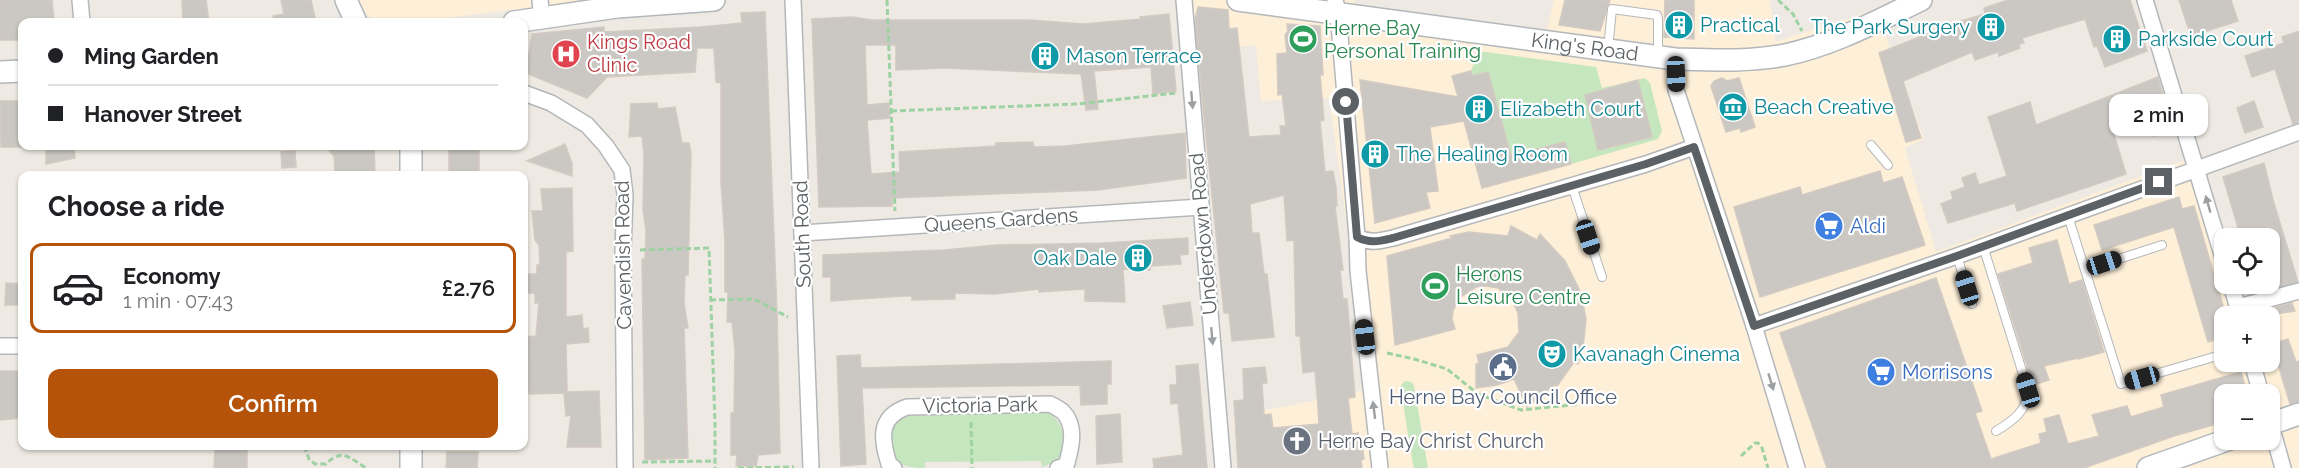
<!DOCTYPE html>
<html lang="en">
<head>
<meta charset="utf-8">
<style>
	body { margin:0; font-family:Raleway,sans-serif; background:#f6f6f6; color:#202124; height:100vh; display:flex; flex-direction:column; font-size:22px; white-space:nowrap }
	* { box-sizing:border-box; margin:0 }
	p { font-size:20px; color:#757577 }
	.icon { flex:none; width:33px; height:33px; fill:none; stroke:currentColor; stroke-width:2; stroke-linecap:round; stroke-linejoin:round }
	.map { position:relative; flex:1; overflow:hidden }
	.drawer { position:absolute; left:18px; top:171px; width:510px; height:279px; display:flex; flex-direction:column; background:#fff; border-radius:12px; box-shadow:0 2px 4px #0004 }
	.drawer>* { flex:none }
	.banner { position:absolute; left:18px; top:18px; width:510px; height:132px; border-radius:12px; box-shadow:0 2px 4px #0004; display:grid; align-content:center; height:132px; padding:0 30px; background:#fff }
	.fabs { position:absolute; left:2214px; top:228px; display:grid; gap:12px }
	.fabs a { display:grid; place-items:center; width:66px; height:66px; border-radius:12px; background:#fff; box-shadow:0 2px 4px #0004; font-size:30px }
	.end { position:absolute; width:27px; height:27px; margin:-14px; border:8px solid #5b6164; background:#fff; box-shadow:0 0 0 3px #fff }
	.from { border-radius:50% }
	.bubble { position:absolute; height:42px; border-radius:12px; background:#fff; box-shadow:0 2px 4px #0004; font-size:20px; font-weight:600; line-height:42px; text-align:center }
	.car { position:absolute; width:18px; height:36px; margin:-18px -9px; border-radius:8px; box-shadow:0 0 4px 2px #0007; background:linear-gradient(#222 24%,#8ab4d8 0 40%,#222 0 76%,#8ab4d8 0 86%,#222 0) }
	.banner b { display:flex; align-items:center; gap:21px; height:57px; font-size:22px }
	.banner b+b { border-top:2px solid #e0e0e0 }
	.banner i { width:15px; height:15px; background:#202124 }
	ul { padding:0; list-style:none }
	li { display:flex; align-items:center; gap:18px; height:90px; margin:0 12px 9px; padding:0 18px; border:3px solid transparent; border-radius:12px }
	li div { flex:1 }
	li b { display:block; font-size:22px }
	li em { font-style:normal; font-weight:600 }
	li.active { border-color:#b45309 }
	li>.icon { width:54px; height:54px; stroke-width:1.5 }
	h2 { padding:0 30px; font-size:27px; line-height:72px }
	.primary-button { display:flex; gap:12px; margin-top:auto; padding:12px 30px }
	.primary-button a { flex:1; height:69px; border-radius:12px; background:#b45309; color:#fff; font-size:24px; font-weight:600; line-height:69px; text-align:center }
	.map>svg:first-child { display:block }
</style>
</head>
<body>
<div class="map">
<svg width="2299" height="468" viewBox="0 0 2299 468">
	<rect width="100%" height="100%" fill="#eeeae3"/>
	<g fill="#feefd8" fill-rule="evenodd">
		<path d="M358,0H595L413,22H387L368,16Z"/>
		<path d="M1184,0H1354L1355,5L1545,37L1554,0H1768L1770,1L1775,42L1876,10L1924,139L1905,148L1936,252L2185,160L2234,310L2299,298V468H1239L1233,417L1370,389L1329,98L1261,101L1256,45L1187,53ZM2224,316H2270V362H2224ZM2224,394H2270V440H2224Z"/>
	</g>
	<g fill="#c6e6bf">
		<path d="M1478,51L1596,67L1602,88L1645,78L1650,83L1662,131L1658,139L1571,164L1565,142L1511,156L1488,72L1472,76L1471,71Z"/>
		<path d="M1405,381L1412,382L1414,386L1428,468H1414L1413,464L1401,391V385Z"/>
		<path d="M1049,412C1070,430 1074,459 1042,467L1041,461L925,462V468C893,468 890,458 890,427L899,419L907,416Z"/>
	</g>
	<g fill="#cbc7c2" stroke="#d3cac1" stroke-width="1.5">
		<path d="M0,0H52L54,22H22V40H0Z"/>
		<path d="M182,0H206L209,22H183Z"/>
		<path d="M281,0H311L316,22H274L273,16L284,14Z"/>
		<path d="M1565,0H1610L1600,31L1559,25Z"/>
		<path d="M1665,0H1694V39L1664,37Z"/>
		<path d="M2008,0H2130L2147,51L2105,67L2097,46L2094,47L2085,19L2022,38L2024,43L2019,44L2020,48L1999,56L1998,52L1975,60L1972,52L1903,81L1921,138L1906,142L1879,53L1958,22L1985,14L1984,8Z"/>
		<path d="M2179,0H2231L2238,21L2191,36Z"/>
		<path d="M1198,7L1228,10L1229,29L1237,28L1249,137L1281,135L1280,126H1286L1282,94L1278,95L1277,54L1287,53L1285,35L1288,31L1287,24L1320,26L1323,75H1320L1324,120L1320,121L1325,172L1333,171L1336,187L1337,206H1335L1343,270H1340L1343,299H1347L1355,397L1348,398L1352,434L1358,433V444H1362L1364,459L1361,460L1362,468H1238L1234,401L1244,400L1243,369L1265,367L1267,383H1262L1264,415L1271,414L1273,428L1319,424L1318,407L1315,371L1303,373L1300,336H1296L1294,240L1287,241L1284,195L1250,204L1252,233H1259L1264,274H1267L1274,337L1232,341L1229,313H1224L1204,117L1195,20Z"/>
		<path d="M765,12L777,313L780,453L758,455L756,466H736L737,455H731V413H734L735,351L732,322H727L728,292H725V241L721,182V83L716,82L714,48H697L695,72L607,77L587,98L526,73L532,34L604,27V32L701,27L742,23L741,13Z"/>
		<path d="M1169,14L1176,91L1153,94L1151,67L1094,71L1098,109L1086,110L1081,74L945,68L896,70V45H865L867,105L889,103L890,118L867,120L871,174L900,172L899,152L996,146V143L1033,142V146L1036,147L1065,146L1185,133L1186,178L1098,190L892,198V206L819,207L812,19L852,17L872,20H1030L1083,24L1141,19L1140,17Z"/>
		<path d="M2299,31V122L2293,124L2275,69L2252,77L2245,56L2284,43L2282,37Z"/>
		<path d="M1471,71L1472,76L1488,72L1511,156L1565,142L1571,164L1482,188L1464,121L1430,127L1438,191L1426,192L1430,208L1375,223L1360,80L1458,97L1452,76Z"/>
		<path d="M2158,77L2173,130L2154,136L2144,104L2109,118L2126,174L2017,211L2015,203L1948,223L1941,204L1953,199L1951,192L1965,187L1962,178L1975,173L1979,185L2007,176L1988,117L2030,102L2036,125Z"/>
		<path d="M1722,78L1727,81L1739,78L1755,127L1741,132L1740,128L1726,132L1711,86L1714,81Z"/>
		<path d="M1638,80L1652,137L1598,150L1585,95Z"/>
		<path d="M0,101H22V147H1Z"/>
		<path d="M2254,101L2263,127L2245,133L2237,108Z"/>
		<path d="M657,103L658,109L675,107L682,143H689L691,153L688,275H685L684,303L688,328H684L688,458L645,460L642,259H645L646,230L643,210L644,155L642,136L629,137L631,104Z"/>
		<path d="M565,144L572,163V176L527,161Z"/>
		<path d="M46,146H74L75,158L46,164Z"/>
		<path d="M325,146H374L375,176L335,174L334,156Z"/>
		<rect x="449" y="146" width="30" height="30"/>
		<path d="M295,151L296,167L282,168L281,152Z"/>
		<path d="M2264,163L2273,200L2298,282L2257,292L2255,284H2270V238H2241L2223,177Z"/>
		<path d="M1880,171L1883,183L1902,177L1925,245L1760,297L1734,207L1800,187L1802,195Z"/>
		<path d="M572,188L573,251L566,252V317L582,315L583,329L588,328L589,342L566,344L567,392L599,391L601,447H567L571,415L566,416L564,393L529,394L526,337L536,336L539,303H535V293H524V274H537V265H540L539,245L535,240L532,211H543L541,189Z"/>
		<path d="M2179,197L2182,209L2194,206L2224,309V337L2208,342L2174,227L2102,250L2094,225Z"/>
		<path d="M1511,226L1537,240L1540,234L1565,261L1581,293L1586,319L1583,348L1578,364L1574,362L1557,386L1555,385L1527,407L1514,379L1497,385L1476,388V364L1479,363L1477,355L1508,347L1519,332L1518,313L1512,300L1498,288L1486,286L1476,287L1459,298L1453,311L1452,319L1455,329L1395,345L1387,256L1452,238L1450,236L1469,232L1508,236Z"/>
		<path d="M1188,238V254L1180,255L1181,264L1150,266V270L1123,269L1125,302L1085,301V289L1039,292V289L995,294L955,293V299L912,300V296H903L831,301V277H823V255L944,250L996,245L1103,243Z"/>
		<path d="M2057,240L2069,284L2082,280L2104,352L2078,359V358L2044,366L2049,380L2033,385L1998,274L2033,263L2029,248Z"/>
		<path d="M1936,278L1982,411L1975,413L1991,459L2041,443L2039,434L2047,432L2044,419L2059,415L2068,444L2099,436L2092,415L2127,406L2131,417L2147,412L2164,407L2161,395L2241,372L2247,394H2224V422L2174,436L2084,468H1827L1780,333Z"/>
		<path d="M6,283L22,284V305H5Z"/>
		<path d="M1190,302L1193,325L1167,328L1163,306Z"/>
		<path d="M2292,303L2295,311L2263,316L2262,311Z"/>
		<path d="M2288,339L2296,362L2299,361V402L2290,404L2272,344Z"/>
		<path d="M860,355L861,368L1111,361V384H1107V404L1081,405L1080,385L862,388L866,464L841,466L837,356Z"/>
		<path d="M1198,364L1207,468H1154L1153,459L1183,455L1178,403L1171,404L1170,385H1177L1176,366Z"/>
		<path d="M0,371H22V418L0,420Z"/>
		<path d="M1120,414L1122,462L1097,464L1096,416Z"/>
		<path d="M215,446H247V468H214Z"/>
		<path d="M447,452H478L477,468H446Z"/>
	</g>
	<g fill="none" stroke-linecap="round" stroke-linejoin="round">
		<g stroke="#b4b7ba" stroke-width="10">
			<g id="lane">
				<path d="M1608,49L1612,9L1657,15L1658,19V55"/>
				<path d="M1871,145L1888,165"/>
				<path d="M1572,186L1602,277"/>
				<path d="M2068,216L2121,384L2224,354"/>
				<path d="M1983,246L2028,390C2028,410 2013,421 1996,431"/>
				<path d="M1957,256L1972,304"/>
				<path d="M2085,270L2162,245"/>
			</g>
		</g>
		<g stroke="#b4b7ba" stroke-width="18">
			<g id="street">
				<path d="M80,0L82,22"/>
				<path d="M540,0L542,19"/>
				<path d="M793,0L811,468"/>
				<path d="M1184,0L1223,468"/>
				<path d="M1335,0L1338,12L1357,237L1358,271L1380,468"/>
				<path d="M2145,0L2224,261"/>
				<path d="M1675,59L1676,90L1754,326L1797,468"/>
				<path d="M524,93L551,103L587,125L606,146L622,170L625,195L623,251L625,468"/>
				<path d="M802,233L1201,207"/>
				<path d="M1357,237C1370,244 1380,241 1393,238L1646,164L1694,147"/>
				<path d="M2231,284L2240,316"/>
				<path d="M2238,307L2299,291"/>
				<path d="M1754,326L1957,256L2299,132"/>
				<path d="M0,346H22"/>
				<path d="M2252,362L2261,394"/>
				<path d="M2270,422L2283,468"/>
				<path d="M894,468L889,464C881,439 878,417 907,407L1050,404C1054,406 1060,409 1063,412C1077,426 1071,449 1066,466L1058,468"/>
			</g>
		</g>
		<g stroke="#b2b7bb" stroke-width="24">
			<g id="secondary">
				<path d="M346,0L356,22"/>
				<path id="s1" d="M1238,0L1675,59C1711,60 1749,62 1785,55C1833,45 1877,21 1921,0"/>
				<path d="M514,22L617,7L714,0"/>
				<path d="M0,72L22,71"/>
				<path d="M411,146V176"/>
				<path d="M2270,424L2299,414"/>
				<path d="M411,468V446"/>
				<path d="M2148,468L2227,440"/>
			</g>
		</g>
		<g stroke="#9ed1a3" stroke-width="3" stroke-dasharray="6 3" stroke-linecap="butt">
			<path d="M887,0L895,211"/>
			<path d="M1778,0L1793,14L1802,31"/>
			<path d="M891,111L1077,104L1176,93"/>
			<path d="M640,250L709,248L715,423V468"/>
			<path d="M710,300L754,299L788,317"/>
			<path d="M1387,353L1414,359L1447,369L1478,394L1521,410L1581,404"/>
			<path d="M971,422L972,468"/>
			<path d="M304,446L309,459L315,464H326C342,447 351,459 366,468"/>
			<path d="M1741,456L1755,443H1758L1762,448L1768,468"/>
			<path d="M642,462L715,461"/>
			<path d="M738,468L794,467"/>
		</g>
		<use href="#lane" stroke="#fff" stroke-width="8"/>
		<use href="#street" stroke="#fff" stroke-width="15"/>
		<use href="#secondary" stroke="#fff" stroke-width="21"/>
	</g>
	<defs><path id="oneway-solid" d="M-6-.8H1V-3.2L6.5 0L1 3.2V.8H-6Z" transform="scale(1.5)"/></defs>
	<g fill="#9da0a2">
		<use href="#oneway-solid" transform="translate(1192 100) rotate(85)"/>
		<use href="#oneway-solid" transform="translate(2208 204) rotate(-106)"/>
		<use href="#oneway-solid" transform="translate(1212 336) rotate(85)"/>
		<use href="#oneway-solid" transform="translate(1771 382) rotate(73)"/>
		<use href="#oneway-solid" transform="translate(1374 410) rotate(-97)"/>
	</g>
	<g fill="none" stroke-linecap="round" stroke-linejoin="round">
		<path stroke="#5b6164" stroke-width="8" d="M1346,102L1357,237C1370,244 1380,241 1393,238L1646,164L1694,147L1754,326L1957,256L2159,182"/>
	</g>
	<defs>
		<g id="building-disc" transform="scale(1.5)"><circle r="9.5" fill="#0f9aa8" stroke="#fff"/><path d="M-4-6H4V6H1V3H-1V6H-4ZM-2.5-4.3h1.7v1.8h-1.7ZM.8-4.3h1.7v1.8H.8ZM-2.5-1h1.7V.8h-1.7ZM.8-1h1.7V.8H.8Z" fill="#fff"/></g>
		<g id="stadium-disc" transform="scale(1.5)"><circle r="9.5" fill="#2e9e5b" stroke="#fff"/><path d="M0-5a6.5 5 0 1 0 0 10a6.5 5 0 1 0 0-10ZM-3.5-1.8h7v3.6h-7Z" fill="#fff"/></g>
		<g id="hospital-disc" transform="scale(1.5)"><circle r="9.5" fill="#e0444e" stroke="#fff"/><path d="M-5-5h3v3.5h4V-5h3V5h-3V1.5h-4V5h-3Z" fill="#fff"/></g>
		<g id="museum-disc" transform="scale(1.5)"><circle r="9.5" fill="#0f9aa8" stroke="#fff"/><path d="M0-6L6-3V-2H-6V-3ZM-5-1h2V3h-2ZM-1-1h2V3h-2ZM3-1h2V3H3ZM-6 4H6V6H-6Z" fill="#fff"/></g>
		<g id="supermarket-disc" transform="scale(1.5)"><circle r="9.5" fill="#3f7fe0" stroke="#fff"/><path d="M-6-5.5h2.5l.6 2H6L4.5 2H-2.5L-4.4-4H-6ZM-1.5 3.2a1.3 1.3 0 1 0 .1 0ZM3 3.2a1.3 1.3 0 1 0 .1 0Z" fill="#fff"/></g>
		<g id="theatre-disc" transform="scale(1.5)"><circle r="9.5" fill="#0f9aa8" stroke="#fff"/><path d="M-5-5.5Q0-4 5-5.5V0Q5 5 0 6Q-5 5-5 0ZM-3.3-2.5H-1v1.5H-3.3ZM1-2.5H3.3v1.5H1ZM-2.8 1Q0 5.5 2.8 1Z" fill="#fff"/></g>
		<g id="civic-disc" transform="scale(1.5)"><circle r="9.5" fill="#5c6f8a" stroke="#fff"/><path d="M-.6-6.5H3V-4.5H.6V-3L4-1V1h2V6H-6V1h2V-1L-.6-3ZM-1.2 2.5V6h2.4V2.5Z" fill="#fff"/></g>
		<g id="church-disc" transform="scale(1.5)"><circle r="9.5" fill="#6b7280" stroke="#fff"/><path d="M-1.2-6h2.4v3.5h3.3v2.4h-3.3V6h-2.4V-.1h-3.3v-2.4h3.3Z" fill="#fff"/></g>
	</defs>
	<g fill-rule="evenodd">
		<use href="#building-disc" x="1679" y="25"/>
		<use href="#building-disc" x="1991" y="27"/>
		<use href="#stadium-disc" x="1303" y="39"/>
		<use href="#building-disc" x="2117" y="39"/>
		<use href="#hospital-disc" x="566" y="54"/>
		<use href="#building-disc" x="1045" y="56"/>
		<use href="#museum-disc" x="1733" y="107"/>
		<use href="#building-disc" x="1479" y="109"/>
		<use href="#building-disc" x="1375" y="154"/>
		<use href="#supermarket-disc" x="1829" y="226"/>
		<use href="#building-disc" x="1138" y="258"/>
		<use href="#stadium-disc" x="1435" y="286"/>
		<use href="#theatre-disc" x="1552" y="354"/>
		<use href="#civic-disc" x="1503" y="367"/>
		<use href="#supermarket-disc" x="1881" y="372"/>
		<use href="#church-disc" x="1297" y="441"/>
	</g>
	<g text-anchor="middle" dominant-baseline="central" stroke-width="4.5" stroke-linejoin="round" paint-order="stroke">
		<g font-size="20" fill="#0d838f" stroke="#fff" text-anchor="start">
			<text x="1700" y="25">Practical</text>
			<text x="1970" y="27" text-anchor="end">The Park Surgery</text>
			<text x="2138" y="39">Parkside Court</text>
			<text x="1066" y="56">Mason Terrace</text>
			<text x="1754" y="107">Beach Creative</text>
			<text x="1500" y="109">Elizabeth Court</text>
			<text x="1396" y="154">The Healing Room</text>
			<text x="1117" y="258" text-anchor="end">Oak Dale</text>
			<text x="1573" y="354">Kavanagh Cinema</text>
		</g>
		<g font-size="20" fill="#27864d" stroke="#fff" text-anchor="start">
			<text x="1324" y="28">Herne Bay<tspan x="1324" dy="23">Personal Training</tspan></text>
			<text x="1456" y="274">Herons<tspan x="1456" dy="23">Leisure Centre</tspan></text>
		</g>
		<g font-size="20" fill="#be3a42" stroke="#fff" text-anchor="start">
			<text x="587" y="42">Kings Road<tspan x="587" dy="23">Clinic</tspan></text>
		</g>
		<g font-size="20" fill="#5b6164" stroke="#fff">
			<text stroke="none"><textPath href="#s1" startOffset="350">King's Road</textPath></text>
			<text transform="translate(1001 220) rotate(-4)">Queens Gardens</text>
			<text transform="translate(802 234) rotate(-92)">South Road</text>
			<text transform="translate(1203 234) rotate(-95)">Underdown Road</text>
			<text transform="translate(623 255) rotate(-91)">Cavendish Road</text>
			<text transform="translate(980 405) rotate(-1)">Victoria Park</text>
		</g>
		<g font-size="20" fill="#366cbe" stroke="#fff" text-anchor="start">
			<text x="1850" y="226">Aldi</text>
			<text x="1902" y="372">Morrisons</text>
		</g>
		<g font-size="20" fill="#4e5e75" stroke="#fff">
			<text x="1503" y="397">Herne Bay Council Office</text>
		</g>
		<g font-size="20" fill="#5b616d" stroke="#fff" text-anchor="start">
			<text x="1318" y="441">Herne Bay Christ Church</text>
		</g>
	</g>
</svg>
<div class="fabs">
<a><svg class="icon" aria-label="locate" viewBox="0 0 24 24"><circle cx="12" cy="12" r="6"/><path d="M12 2v4M12 18v4M2 12h4M18 12h4"/></svg></a>
<a>+</a>
<a>−</a>
</div>
<i class="end from" style="left:1346px;top:102px"></i>
<i class="end" style="left:2159px;top:182px"></i>
<div class="bubble" style="left:2109px;top:94px;width:99px">2 min</div>
<i class="car" style="left:1676px;top:74px;rotate:178deg"></i>
<i class="car" style="left:1588px;top:237px;rotate:162deg"></i>
<i class="car" style="left:2104px;top:263px;rotate:72deg"></i>
<i class="car" style="left:1967px;top:288px;rotate:343deg"></i>
<i class="car" style="left:1365px;top:337px;rotate:353deg"></i>
<i class="car" style="left:2142px;top:378px;rotate:254deg"></i>
<i class="car" style="left:2028px;top:390px;rotate:343deg"></i>
<div class="banner">
<b><i class="from"></i>Ming Garden</b>
<b><i></i>Hanover Street</b>
</div>
<section class="drawer">
<h2>Choose a ride</h2>
<ul>
<li class="active"><svg class="icon" aria-label="car" viewBox="0 0 24 24"><path d="M5 17H2v-5l4-1 3-4h7l3 4 3 1v5h-3M9 17h6M6 11h13"/><circle cx="7" cy="17" r="2"/><circle cx="17" cy="17" r="2"/></svg><div><b>Economy</b><p>1 min · 07:43</p></div><em>£2.76</em></li>
</ul>
<div class="primary-button"><a>Confirm</a></div>
</section>
</div>
</body>
</html>
